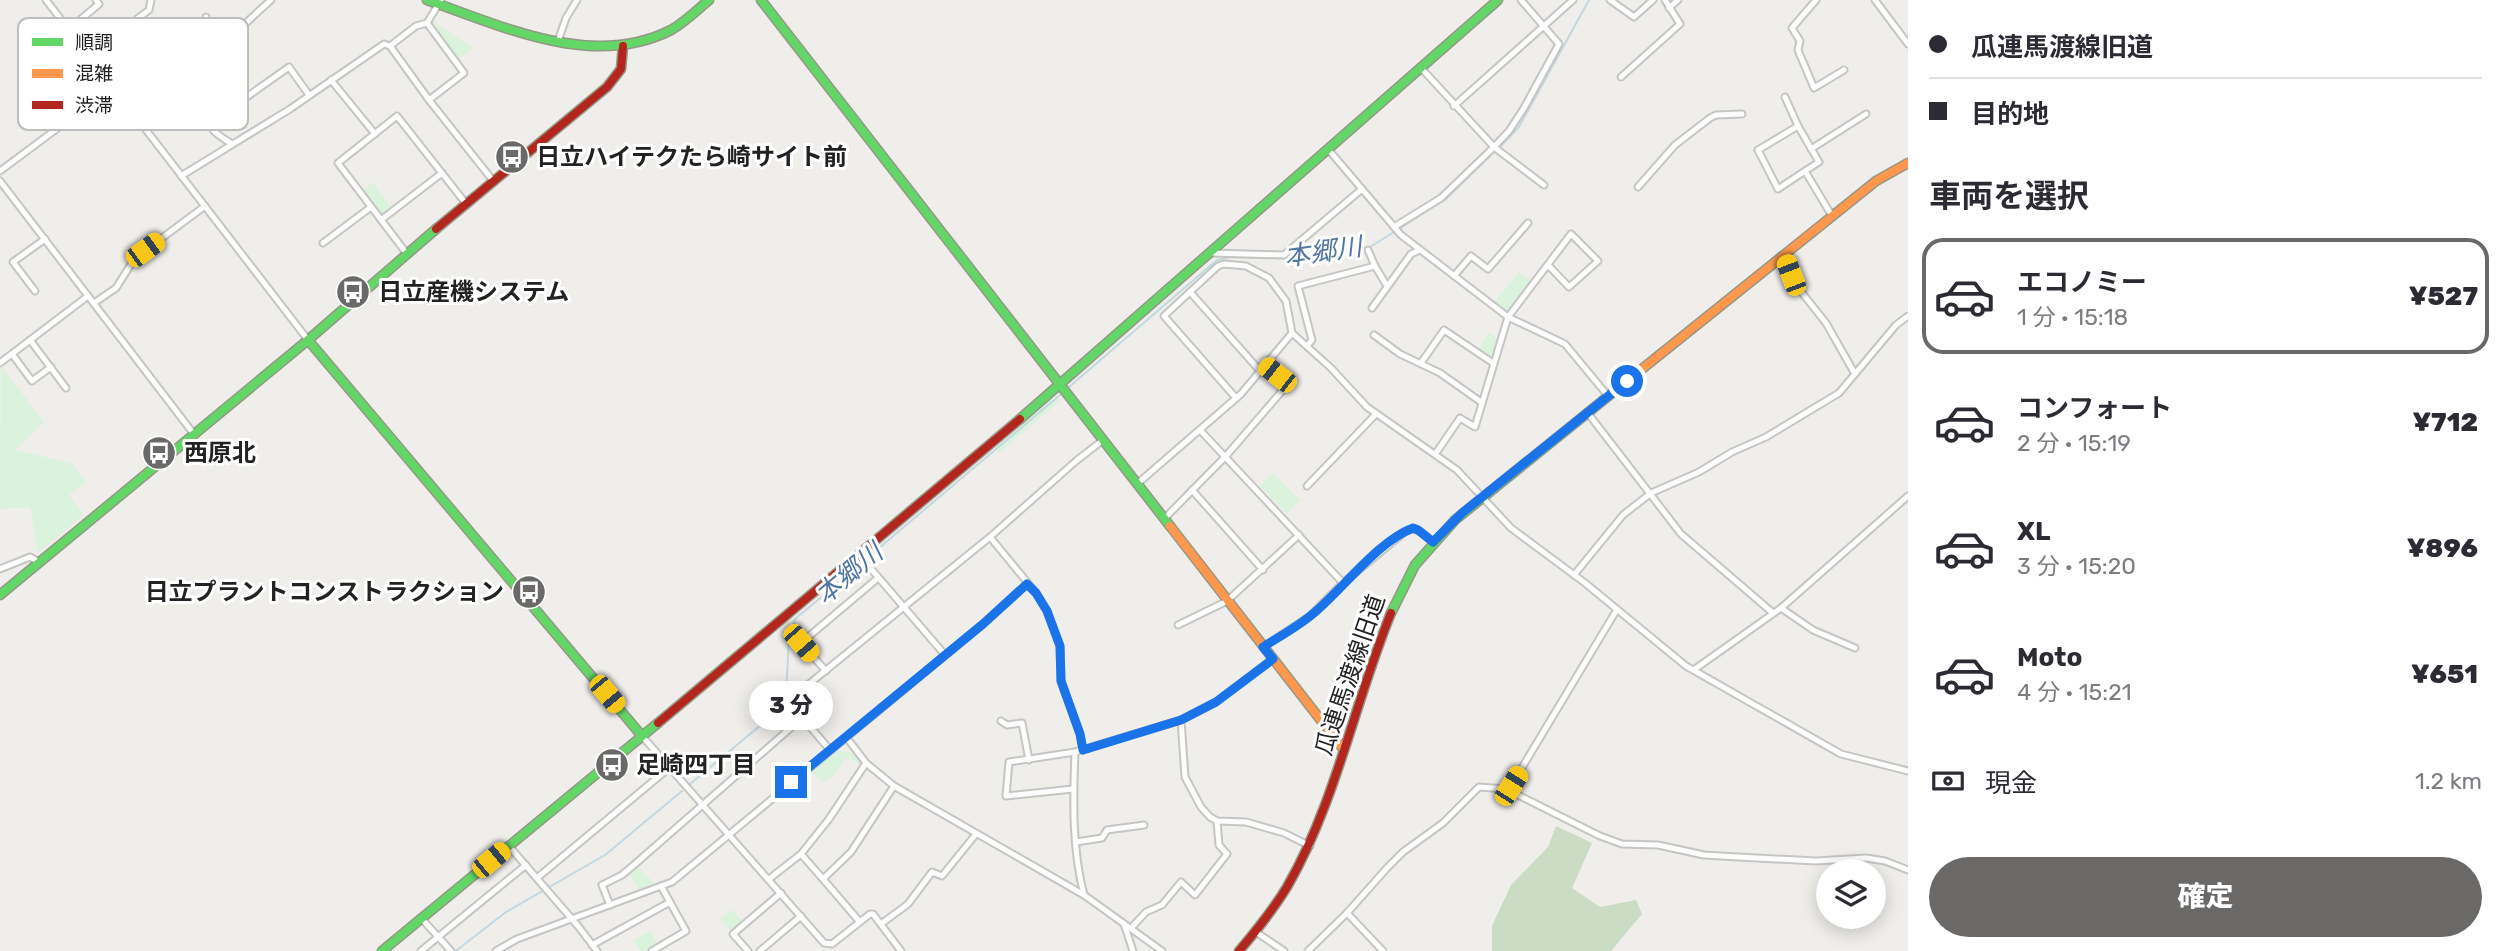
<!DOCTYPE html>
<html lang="ja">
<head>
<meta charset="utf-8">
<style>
	body { margin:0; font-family:Rubik,"Noto Sans JP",sans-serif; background:#f2f2f3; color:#2b2b33; height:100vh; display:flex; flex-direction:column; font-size:26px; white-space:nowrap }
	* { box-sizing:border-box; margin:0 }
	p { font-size:23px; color:#7c7c81 }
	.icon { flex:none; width:38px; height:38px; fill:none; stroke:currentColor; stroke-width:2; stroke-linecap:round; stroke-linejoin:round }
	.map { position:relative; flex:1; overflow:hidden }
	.panel { display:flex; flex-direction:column; background:#fff; width:595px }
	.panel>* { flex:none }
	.top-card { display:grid; align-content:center; height:154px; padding:0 21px; background:#fff }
	.controls { position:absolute; left:1816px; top:859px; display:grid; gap:14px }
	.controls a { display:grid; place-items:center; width:70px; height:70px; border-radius:50%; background:#fff; box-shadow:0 4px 18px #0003; font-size:35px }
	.end { position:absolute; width:32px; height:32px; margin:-16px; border:9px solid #1a73e8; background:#fff; box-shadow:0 0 0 4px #fff }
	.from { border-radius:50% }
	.bubble { position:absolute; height:49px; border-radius:24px; background:#fff; box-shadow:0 4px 18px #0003; font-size:23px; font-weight:800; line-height:49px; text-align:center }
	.car { position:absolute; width:21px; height:42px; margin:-21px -10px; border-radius:9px; box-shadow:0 0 5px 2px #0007; background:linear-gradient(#f5c518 24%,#345 0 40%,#f5c518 0 76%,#345 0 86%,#f5c518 0) }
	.top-card b { display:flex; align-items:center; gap:24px; height:66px; font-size:26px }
	.top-card b+b { border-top:2px solid #e1e1e2 }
	.top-card i { width:18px; height:18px; background:#2b2b33 }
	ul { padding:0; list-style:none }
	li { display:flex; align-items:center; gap:21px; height:116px; margin:0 14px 10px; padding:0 7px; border:4px solid transparent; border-radius:21px }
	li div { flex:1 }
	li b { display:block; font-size:26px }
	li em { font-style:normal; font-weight:800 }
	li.active { border-color:#6a6968 }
	li>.icon { width:63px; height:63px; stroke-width:1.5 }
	h2 { padding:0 21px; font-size:32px; line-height:84px }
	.pay { display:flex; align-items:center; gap:18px; height:77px; padding:0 21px; font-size:26px }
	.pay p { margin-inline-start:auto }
	.action { display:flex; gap:14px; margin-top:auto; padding:14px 21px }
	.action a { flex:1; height:80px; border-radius:42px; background:#6a6968; color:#fff; font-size:28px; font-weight:800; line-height:80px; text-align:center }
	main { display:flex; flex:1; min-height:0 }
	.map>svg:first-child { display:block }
</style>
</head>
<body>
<main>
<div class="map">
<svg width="1908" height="951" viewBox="0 0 1908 951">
	<rect width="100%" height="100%" fill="#efeeeb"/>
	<path fill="#cadcc3" d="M1556,826L1592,843L1572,888L1600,907L1636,900L1642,914L1611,951H1492V926L1511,885L1548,847Z"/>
	<g fill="#dbf2dd">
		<path d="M433,21L473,48L457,61L430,25Z"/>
		<path d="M373,182L391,207L380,216L362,192Z"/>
		<path d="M1519,272L1533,282L1508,315L1493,304Z"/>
		<path d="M1488,333L1500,338L1492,360L1478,351Z"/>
		<path d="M1,366L44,422L15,450L71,463L86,482L69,495L84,515L38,553L30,507L0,509Z"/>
		<path d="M1051,399H1062L999,453L996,449L997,445Z"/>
		<path d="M1273,473L1300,500L1287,514L1260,486Z"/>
		<path d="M839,750L857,754L862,766L851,759H845L834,776L824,782L811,772L830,755Z"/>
		<path d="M635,864L656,885L640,892L628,872Z"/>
		<path d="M733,910L743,922L732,932L720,918Z"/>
		<path d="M650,931L658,946L648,951H640L634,940Z"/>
	</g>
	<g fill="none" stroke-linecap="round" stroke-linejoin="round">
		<g stroke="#c2d8e0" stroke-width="2">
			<path d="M1499,148L1519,127L1589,0"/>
			<path d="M1399,229L1446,199L1495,151"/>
			<path d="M1069,387L1217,260L1231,257L1301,259L1370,247L1394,232"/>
			<path d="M866,559L1060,395"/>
			<path d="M690,784L780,709L786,694L789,638L795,619L862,563"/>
			<path d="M457,950L506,912L605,855L682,791"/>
		</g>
		<g stroke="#c5c5c3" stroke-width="9">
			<g id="street">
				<path d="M46,0L308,340"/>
				<path d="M1610,0L1634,17L1653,0"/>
				<path d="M1816,0L1792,28L1800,41L1798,50L1814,88L1844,70"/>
				<path d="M1875,0L1908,44"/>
				<path d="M1669,8L1678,0"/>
				<path d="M427,23L464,73L429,100L494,182"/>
				<path d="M68,30L99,4L96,0"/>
				<path d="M116,35L141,68L156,57L171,76L204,54L220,59"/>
				<path d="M558,41L566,18L577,0"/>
				<path d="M390,46L429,100"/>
				<path d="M204,54L206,17"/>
				<path d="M88,56L149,10L151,0"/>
				<path d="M1422,69L1494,147L1544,185"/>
				<path d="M1621,77L1680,24L1665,0"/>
				<path d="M331,80L375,134"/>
				<path d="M116,90L141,68"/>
				<path d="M1785,97L1798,126"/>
				<path d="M1454,106L1573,0"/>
				<path d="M210,123L289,67L309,95"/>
				<path d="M232,144C226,140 219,136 214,131C195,109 217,58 232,39C243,24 258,12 271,0"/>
				<path d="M1328,149L1401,235L1508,317L1565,344L1608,396"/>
				<path d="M1811,149L1866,114"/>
				<path d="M0,171L113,87"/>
				<path d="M1805,171L1778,189L1758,150L1798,126L1819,162L1805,171L1832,216"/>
				<path d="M181,176L290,109L384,44L390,46L416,26L427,23L441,0"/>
				<path d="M0,181L193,433"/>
				<path d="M1638,187L1675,145L1710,118L1716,115L1742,114"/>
				<path d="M381,220L442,173"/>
				<path d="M1394,227L1441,198L1494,147L1509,131L1524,108L1559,44L1521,0"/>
				<path d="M323,243L371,207"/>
				<path d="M1368,250L1375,266L1387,286"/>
				<path d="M1211,253L1284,255L1362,189"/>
				<path d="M407,254L338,163L397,116L467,205"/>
				<path d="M1784,255L1795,284L1826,323L1855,374"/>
				<path d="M1454,276L1471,256L1488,269L1528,223"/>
				<path d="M35,291L13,262L45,239"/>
				<path d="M1190,292L1261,372"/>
				<path d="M94,303L116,288L135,258L205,206"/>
				<path d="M1372,308L1411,254L1420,250"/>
				<path d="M1374,335L1400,354L1440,373L1481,402"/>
				<path d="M30,340L66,388"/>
				<path d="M1307,346L1312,340L1298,286L1375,266"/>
				<path d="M12,354L32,381L51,367"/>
				<path d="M0,363L88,296"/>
				<path d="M1421,363L1444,330L1493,363"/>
				<path d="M1236,398L1164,316L1218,266L1224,264L1246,266L1269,278L1286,301L1292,333L1331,368L1367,407L1457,470L1511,528L1585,583L1686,666L1841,754L1908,771"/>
				<path d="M1587,412L1681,534L1773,613"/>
				<path d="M1200,430L1343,583L1310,616L1263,647"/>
				<path d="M1436,453L1460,418L1475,427L1508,317L1571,234L1598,261L1569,287L1548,265"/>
				<path d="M1137,484L1241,394L1292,333"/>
				<path d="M1307,486L1376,414"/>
				<path d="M1192,490L1263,570"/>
				<path d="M1164,519L1226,456L1288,384L1266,366"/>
				<path d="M990,537L1036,593L1047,611L1060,646L1061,681L1080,734L1083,750"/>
				<path d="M860,556L945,655"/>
				<path d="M0,569L30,557L39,562"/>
				<path d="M1574,575L1623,515L1651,493L1699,472L1732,452L1766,437L1839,393L1896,325L1908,316"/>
				<path d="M1343,583L1406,531C1418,526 1424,534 1433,542"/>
				<path d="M1781,608L1813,630L1855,648"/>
				<path d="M1178,625L1227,601L1299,535"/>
				<path d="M1695,669L1781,608L1908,496"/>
				<path d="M826,671L801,643L878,578"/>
				<path d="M1181,720L1185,777L1201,807L1210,817L1217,821L1246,822L1284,833L1310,846"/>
				<path d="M1001,721L1007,725L1022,723L1029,760"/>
				<path d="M642,736L824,943L832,944L870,914H873L901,951"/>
				<path d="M847,738L866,763L894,786L1084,895L1162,951"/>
				<path d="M830,750L788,701L990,537L1076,461L1103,440"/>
				<path d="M1075,752C1073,800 1072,849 1084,895"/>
				<path d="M1073,789L1006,796L1009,762L1075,752L1181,720L1216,702L1273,659"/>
				<path d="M1506,789L1600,836L1622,844L1658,845L1704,855L1738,857L1816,861L1866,858L1885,861L1908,870"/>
				<path d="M1076,842L1102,838L1107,830L1144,825"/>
				<path d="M508,845L578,926L597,951"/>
				<path d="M801,854L823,879"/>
				<path d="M537,878L669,768"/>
				<path d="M769,879L801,854L829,819L866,763"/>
				<path d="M610,905L602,885L622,875L635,864L802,718"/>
				<path d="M1347,913L1383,951"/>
				<path d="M421,918L451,951"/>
				<path d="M859,921L823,879L851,852L894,786"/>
				<path d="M881,924L908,904L932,872L942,876L976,834"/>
				<path d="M1124,924L1133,951"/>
				<path d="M1131,928L1146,912L1162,905L1181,882L1195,895L1227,854L1219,845L1217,821"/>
				<path d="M1256,932L1284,951"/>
				<path d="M592,945L670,902"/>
				<path d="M421,951L526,865"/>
				<path d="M496,951L517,939L672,882L983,624L1027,584"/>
				<path d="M652,951L686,931L661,886"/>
				<path d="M748,951L733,934L781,893"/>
				<path d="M760,951L801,916"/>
				<path d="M1308,951L1347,913L1387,868L1403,852L1443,823L1479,787L1506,789L1511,786L1616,611"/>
			</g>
		</g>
		<g stroke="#959884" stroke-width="11">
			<g id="fast">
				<path d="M427,0C502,26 593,70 671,30C685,22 697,10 709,0"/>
				<path d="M761,0L1170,526"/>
				<path d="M308,340L642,736"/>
				<path d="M1020,419L1498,0"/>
				<path d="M0,595L308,340L436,229"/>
				<path d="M1391,613L1415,565L1455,520L1632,377"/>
				<path d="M382,951L658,723"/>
			</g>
		</g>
		<g stroke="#959884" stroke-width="11">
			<g id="slow">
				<path d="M1632,377L1876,181L1908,163"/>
				<path d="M1170,526L1344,750"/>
			</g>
		</g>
		<g stroke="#959884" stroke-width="11">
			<g id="jam">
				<path d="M436,229L607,87L621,69L623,46"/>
				<path d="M658,723L1020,419"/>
				<path d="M1239,951C1256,931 1273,910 1287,887C1336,802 1354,704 1391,613"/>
			</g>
		</g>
		<use href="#street" stroke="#fdfcfc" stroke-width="5"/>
		<use href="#fast" stroke="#63d668" stroke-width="8"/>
		<use href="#slow" stroke="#ff974d" stroke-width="8"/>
		<use href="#jam" stroke="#b3261e" stroke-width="8"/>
	</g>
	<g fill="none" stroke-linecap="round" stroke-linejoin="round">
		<path stroke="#1a73e8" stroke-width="9" d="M791,782L983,624L1027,584L1036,593L1047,611L1060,646L1061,681L1080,734L1083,750L1181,720L1216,702L1273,659L1263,647C1279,637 1295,628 1309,617C1340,593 1376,542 1413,528L1418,530L1433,542L1462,513L1627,381"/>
	</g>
	<defs>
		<g id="bus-disc" transform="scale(1.75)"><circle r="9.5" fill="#6a6968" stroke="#fff"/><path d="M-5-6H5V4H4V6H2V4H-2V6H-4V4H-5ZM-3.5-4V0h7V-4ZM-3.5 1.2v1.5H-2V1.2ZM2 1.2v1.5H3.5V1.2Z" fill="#fff"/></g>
	</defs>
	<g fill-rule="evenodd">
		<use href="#bus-disc" x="512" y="157"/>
		<use href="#bus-disc" x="353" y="292"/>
		<use href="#bus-disc" x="159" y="453"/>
		<use href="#bus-disc" x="529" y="592"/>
		<use href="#bus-disc" x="612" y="765"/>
	</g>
	<g text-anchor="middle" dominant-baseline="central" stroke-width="6" stroke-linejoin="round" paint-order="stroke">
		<g font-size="24" font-weight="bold" fill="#222" stroke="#fff" text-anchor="start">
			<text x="536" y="157">日立ハイテクたら崎サイト前</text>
			<text x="378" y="292">日立産機システム</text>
			<text x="184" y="453">西原北</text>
			<text x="504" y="592" text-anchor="end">日立プラントコンストラクション</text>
			<text x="636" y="765">足崎四丁目</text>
		</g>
		<g font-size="24" fill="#222" stroke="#fff">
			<text transform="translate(1350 675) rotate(-71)">瓜連馬渡線旧道</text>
		</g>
		<g font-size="26" font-style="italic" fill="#5176a3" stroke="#fff">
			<text transform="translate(1323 252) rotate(-8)">本郷川</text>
			<text transform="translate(849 574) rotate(-40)">本郷川</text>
		</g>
	</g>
	<rect x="18" y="18" width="230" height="112" rx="10" fill="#fff" stroke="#bdbdbd" stroke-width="2"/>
	<rect x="32" y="38" width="31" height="8" fill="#63d668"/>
	<rect x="32" y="69" width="31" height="9" fill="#ff974d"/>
	<rect x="32" y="101" width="31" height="8" fill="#b3261e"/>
	<g font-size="19" fill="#222">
		<text x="75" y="49">順調</text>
		<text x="75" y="80">混雑</text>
		<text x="75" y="112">渋滞</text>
	</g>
</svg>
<div class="controls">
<a><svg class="icon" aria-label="layers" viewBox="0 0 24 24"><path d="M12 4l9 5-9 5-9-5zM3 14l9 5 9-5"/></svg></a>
</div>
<i class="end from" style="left:1627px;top:381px"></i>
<i class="end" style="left:791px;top:782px"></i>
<div class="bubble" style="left:749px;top:681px;width:84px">3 分</div>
<i class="car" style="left:145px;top:250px;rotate:54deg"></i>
<i class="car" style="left:1791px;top:275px;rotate:339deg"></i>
<i class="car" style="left:1277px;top:375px;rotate:308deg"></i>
<i class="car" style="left:801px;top:643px;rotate:139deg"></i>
<i class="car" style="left:607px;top:694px;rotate:140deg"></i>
<i class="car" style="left:1511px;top:786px;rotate:32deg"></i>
<i class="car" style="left:491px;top:860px;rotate:50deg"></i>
</div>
<section class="panel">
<div class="top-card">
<b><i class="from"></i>瓜連馬渡線旧道</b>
<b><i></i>目的地</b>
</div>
<h2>車両を選択</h2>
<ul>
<li class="active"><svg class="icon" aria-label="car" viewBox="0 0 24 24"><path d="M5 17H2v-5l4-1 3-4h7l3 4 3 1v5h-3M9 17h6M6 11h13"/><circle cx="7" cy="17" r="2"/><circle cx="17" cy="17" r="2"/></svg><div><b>エコノミー</b><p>1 分 · 15:18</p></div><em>¥527</em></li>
<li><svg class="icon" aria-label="car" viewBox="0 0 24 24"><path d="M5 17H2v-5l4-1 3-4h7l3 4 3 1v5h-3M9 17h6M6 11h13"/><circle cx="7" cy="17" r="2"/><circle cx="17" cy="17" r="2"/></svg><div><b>コンフォート</b><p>2 分 · 15:19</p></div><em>¥712</em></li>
<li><svg class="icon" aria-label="car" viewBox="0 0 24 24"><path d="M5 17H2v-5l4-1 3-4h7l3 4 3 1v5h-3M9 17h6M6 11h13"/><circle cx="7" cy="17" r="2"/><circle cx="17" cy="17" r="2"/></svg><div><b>XL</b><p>3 分 · 15:20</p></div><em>¥896</em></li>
<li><svg class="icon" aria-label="car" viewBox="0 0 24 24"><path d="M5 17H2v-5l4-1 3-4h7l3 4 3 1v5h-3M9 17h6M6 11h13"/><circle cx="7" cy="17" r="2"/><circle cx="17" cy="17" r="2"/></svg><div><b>Moto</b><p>4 分 · 15:21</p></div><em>¥651</em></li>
</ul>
<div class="pay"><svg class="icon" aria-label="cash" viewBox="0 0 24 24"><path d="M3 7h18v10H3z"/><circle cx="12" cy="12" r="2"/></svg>現金<p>1.2 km</p></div>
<div class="action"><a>確定</a></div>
</section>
</main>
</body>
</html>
